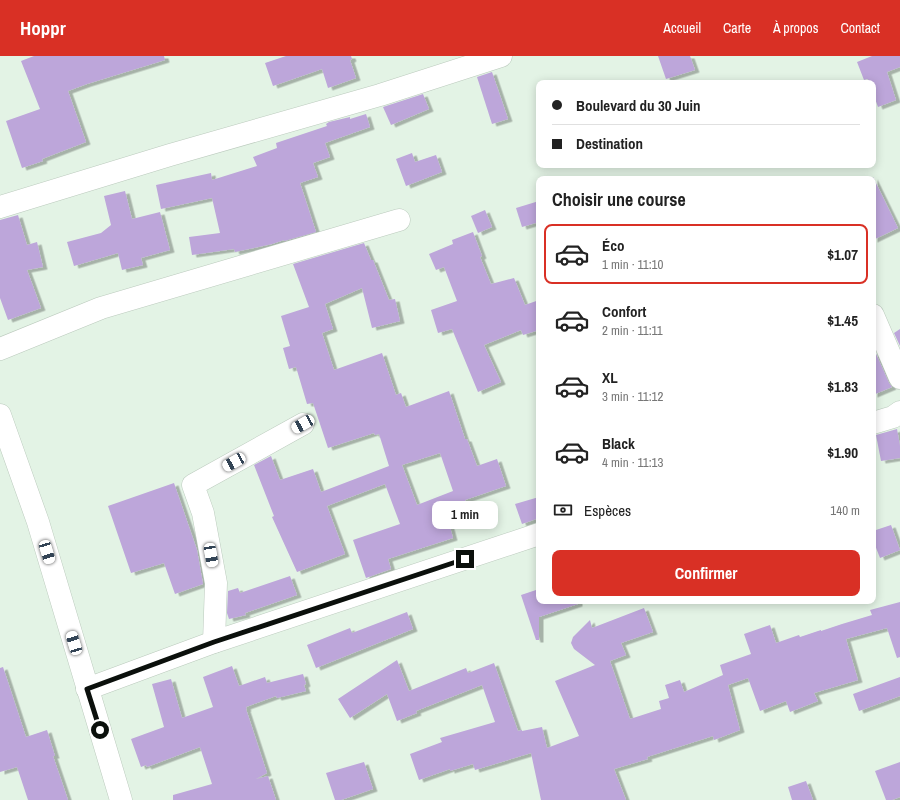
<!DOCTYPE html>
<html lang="fr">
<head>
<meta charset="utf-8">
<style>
	body { margin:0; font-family:"Archivo Narrow",sans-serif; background:#f6f6f6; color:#222; height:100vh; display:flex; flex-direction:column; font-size:15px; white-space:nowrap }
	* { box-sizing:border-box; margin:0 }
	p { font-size:13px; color:#767676 }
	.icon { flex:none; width:22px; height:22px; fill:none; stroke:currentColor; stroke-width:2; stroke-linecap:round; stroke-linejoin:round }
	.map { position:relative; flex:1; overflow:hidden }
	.details { position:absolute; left:536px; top:120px; width:340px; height:428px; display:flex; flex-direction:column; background:#fff; border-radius:8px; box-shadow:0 2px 10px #0003 }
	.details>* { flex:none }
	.guide { position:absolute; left:536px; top:24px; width:340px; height:88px; border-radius:8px; box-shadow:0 2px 10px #0003; display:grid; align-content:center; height:88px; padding:0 16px; background:#fff }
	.end { position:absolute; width:18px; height:18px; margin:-9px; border:5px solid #0b100c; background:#fff; box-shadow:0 0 0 2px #fff }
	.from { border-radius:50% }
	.bubble { position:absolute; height:28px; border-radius:8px; background:#fff; box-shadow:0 2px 10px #0003; font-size:13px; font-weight:700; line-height:28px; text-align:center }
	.car { position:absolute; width:12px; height:24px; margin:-12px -6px; border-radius:5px; box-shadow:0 0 3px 1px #0007; background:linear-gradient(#fff 24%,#345 0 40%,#fff 0 76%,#345 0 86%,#fff 0) }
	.guide b { display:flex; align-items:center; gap:14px; height:38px; font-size:15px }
	.guide b+b { border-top:1px solid #e0e0e0 }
	.guide i { width:10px; height:10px; background:#222 }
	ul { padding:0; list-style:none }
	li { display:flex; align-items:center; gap:12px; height:60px; margin:0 8px 6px; padding:0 8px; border:2px solid transparent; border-radius:8px }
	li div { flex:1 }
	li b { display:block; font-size:15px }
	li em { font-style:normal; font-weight:700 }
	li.active { border-color:#d93025 }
	li>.icon { width:36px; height:36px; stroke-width:1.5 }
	h2 { padding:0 16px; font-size:18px; line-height:48px }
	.pay { display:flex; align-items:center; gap:10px; height:44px; padding:0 16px; font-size:15px }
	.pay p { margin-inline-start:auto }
	.primary-button { display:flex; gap:8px; margin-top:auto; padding:8px 16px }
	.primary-button a { flex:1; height:46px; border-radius:8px; background:#d93025; color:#fff; font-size:16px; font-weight:700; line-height:46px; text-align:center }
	header { display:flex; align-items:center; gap:24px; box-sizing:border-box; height:56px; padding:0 20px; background:#d93025; color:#fff }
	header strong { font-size:19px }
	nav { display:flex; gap:22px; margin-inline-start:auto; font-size:14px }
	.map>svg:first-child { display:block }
</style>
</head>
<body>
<header>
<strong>Hoppr</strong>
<nav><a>Accueil</a><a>Carte</a><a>À propos</a><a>Contact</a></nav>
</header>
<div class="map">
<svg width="900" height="744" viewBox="0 0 900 744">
	<defs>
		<filter id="shadow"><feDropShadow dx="4.5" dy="2.5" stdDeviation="0" flood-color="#0004"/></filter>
	</defs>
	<rect width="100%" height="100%" fill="#e3f3e5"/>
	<g fill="#bda6da" fill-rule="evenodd" filter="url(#shadow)">
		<path d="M34,0H164L165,4L87,28L68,35L86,86L42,103L43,105L22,112L6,65L40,53L21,5Z"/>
		<path d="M286,0H351L352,3L350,4L356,22L328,32L322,13L273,30L265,7Z"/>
		<path d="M658,0H690L695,14L666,23Z"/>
		<path d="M872,0H900V11L887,16L896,44L878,51L873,37V27H869L868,23L864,24L857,6Z"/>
		<path d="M492,16L508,63L492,68L477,21Z"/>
		<path d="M423,38L429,53L391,69L383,51Z"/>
		<path d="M366,58L370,71L325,87L330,101L313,107L318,121L300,127L316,176L284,185V184L272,188L235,196L234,193L192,199L189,181L220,177L212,142L161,153L156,129L211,117L212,124L257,110L253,101L277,92L276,87L327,70L326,68L329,66L350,61V63Z"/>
		<path d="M412,97L415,106L436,99L442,116L406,130L396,103Z"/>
		<path d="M873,121L898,172L873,184Z"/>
		<path d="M125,135L132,163L160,156L170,194L141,202L143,209L122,214L118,197L74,210L67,186L101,177L111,169L104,140Z"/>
		<path d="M539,145V166L522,171L516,152Z"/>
		<path d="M485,154L492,171L478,177L471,160Z"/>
		<path d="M18,159L27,189L37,186L43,211L27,214L41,252L8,264L0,242V164Z"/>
		<path d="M473,176L482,200L480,201L491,228L514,222L525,249L539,244V274L523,279L521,274L484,289L501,326L478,336L452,273L438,277L431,254L457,245L444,211L436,214L429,198L453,188L452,184Z"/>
		<path d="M364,187L371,204H373L389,244L395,243L400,265L372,272L362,232L325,248L333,273L322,277L334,314L382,297L396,339L401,337L406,351L449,335L465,383H467L477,410L497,403L506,430L465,444L467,448L446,456L453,482L388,503L391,513L366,522L353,484L400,468L385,428L327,450L345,498L297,516L272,461L274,460L254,409L271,400L280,424L313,413L321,436L389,410L379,378L375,379L374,377L328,392L313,347L307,348L296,311L289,313L283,292L290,290L281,260L309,251L293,208ZM440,397L453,435L417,449L402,409Z"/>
		<path d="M900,273V290L894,277Z"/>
		<path d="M873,291L889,327L892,331L873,339Z"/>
		<path d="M897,373L900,390V402L881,405L876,379Z"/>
		<path d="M174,427L197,494L203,528L175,538L164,507L131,517L108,450Z"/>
		<path d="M539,441V462L522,468L515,448Z"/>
		<path d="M891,469L900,494L880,502L873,484V475Z"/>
		<path d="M290,520L297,539L245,557L246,559L229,563L227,557L228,535L238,532L240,537Z"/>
		<path d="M539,533V545H578V548L539,561V584H536L521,539Z"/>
		<path d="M900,546V601L897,602L887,572L846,583L858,624L814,637L818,645L790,656L786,645L760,655L748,622L728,629L740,674L714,684L713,680L647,701L648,703L614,713L626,744H541L531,697L475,714L473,708L450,715V713L419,724L410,698L442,686L440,682L495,666L482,629L416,655L417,657L397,665L387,638L350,662L338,643L397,604L409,635L466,612L468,617L494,607L518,675L522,674V675L542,671L547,692L579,680L555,625L595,609L574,593L571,587L573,581L590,564L592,572L644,552L653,576L621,587L626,599L610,605L630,663L661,653L659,645L669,642L665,629L680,624L684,636L723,619L720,609L751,598L744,578L770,569L776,587L799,579L800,581L821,574V575L842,568L872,559L870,554Z"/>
		<path d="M407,556L413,573L316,612L307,589L350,572L352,577Z"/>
		<path d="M232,610L239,630L265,621L267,627L303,618L306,628L304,629L306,635L277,642L276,640L246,651L247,653H246L267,717L256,723L268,720L276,744H173V739L212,728L200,691L147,711L146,709L141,711L131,683L164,671L152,628L171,623L182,662L213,651L203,621Z"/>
		<path d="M3,611L26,681L47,674L55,700H53L68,744H28L17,711L0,716V612Z"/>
		<path d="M900,621V640L859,655L853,638Z"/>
		<path d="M364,706L373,733L341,744H335L326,717Z"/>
		<path d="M900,706V741L892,744H886L875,715Z"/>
		<path d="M806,725L813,744H792L788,731Z"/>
	</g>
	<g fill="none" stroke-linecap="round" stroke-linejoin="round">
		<g stroke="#bbcabd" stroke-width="23">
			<g id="minor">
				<path d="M0,151L170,99L380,39L501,0"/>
				<path d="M873,259L900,322"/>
				<path d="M0,293L101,252L399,164"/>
				<path d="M873,367L893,361L900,356"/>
				<path d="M214,586L216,527L203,457L193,429L303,368"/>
				<path d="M87,633L214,586L539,478"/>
			</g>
		</g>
		<g stroke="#bbcabd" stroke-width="23">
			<path id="tertiary" d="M0,359L38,466L121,744"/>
		</g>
		<use href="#minor" stroke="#fff" stroke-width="22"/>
		<use href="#tertiary" stroke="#fff" stroke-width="22"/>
	</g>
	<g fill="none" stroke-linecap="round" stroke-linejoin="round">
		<path stroke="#0b100c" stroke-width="5" d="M100,674L87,633L214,586L465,503"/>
	</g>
</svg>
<i class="end from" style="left:100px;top:674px"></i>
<i class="end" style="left:465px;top:503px"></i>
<div class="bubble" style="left:432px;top:445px;width:66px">1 min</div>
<i class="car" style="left:303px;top:368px;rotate:241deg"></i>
<i class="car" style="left:234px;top:406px;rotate:241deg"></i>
<i class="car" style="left:47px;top:496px;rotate:163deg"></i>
<i class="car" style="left:211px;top:499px;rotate:170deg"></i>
<i class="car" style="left:74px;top:587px;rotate:343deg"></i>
<div class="guide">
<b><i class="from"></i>Boulevard du 30 Juin</b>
<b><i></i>Destination</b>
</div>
<section class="details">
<h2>Choisir une course</h2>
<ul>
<li class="active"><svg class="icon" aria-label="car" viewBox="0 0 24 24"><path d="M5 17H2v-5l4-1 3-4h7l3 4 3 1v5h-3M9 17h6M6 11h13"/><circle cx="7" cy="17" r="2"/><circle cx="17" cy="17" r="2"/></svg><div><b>Éco</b><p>1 min · 11:10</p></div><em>$1.07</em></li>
<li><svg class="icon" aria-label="car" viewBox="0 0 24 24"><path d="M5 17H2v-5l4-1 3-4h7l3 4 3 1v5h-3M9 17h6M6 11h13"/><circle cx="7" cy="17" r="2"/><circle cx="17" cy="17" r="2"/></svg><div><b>Confort</b><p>2 min · 11:11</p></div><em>$1.45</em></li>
<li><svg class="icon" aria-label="car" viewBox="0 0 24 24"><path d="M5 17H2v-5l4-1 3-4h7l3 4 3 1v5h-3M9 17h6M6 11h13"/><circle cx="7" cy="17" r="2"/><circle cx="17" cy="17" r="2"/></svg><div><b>XL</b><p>3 min · 11:12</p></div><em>$1.83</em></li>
<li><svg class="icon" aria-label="car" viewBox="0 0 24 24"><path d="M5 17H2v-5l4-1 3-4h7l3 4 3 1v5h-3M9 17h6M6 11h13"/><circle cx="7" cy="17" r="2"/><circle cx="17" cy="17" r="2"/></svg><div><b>Black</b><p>4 min · 11:13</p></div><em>$1.90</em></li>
</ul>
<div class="pay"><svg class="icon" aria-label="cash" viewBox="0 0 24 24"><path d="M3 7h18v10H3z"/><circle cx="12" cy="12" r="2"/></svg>Espèces<p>140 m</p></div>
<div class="primary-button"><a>Confirmer</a></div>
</section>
</div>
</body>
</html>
